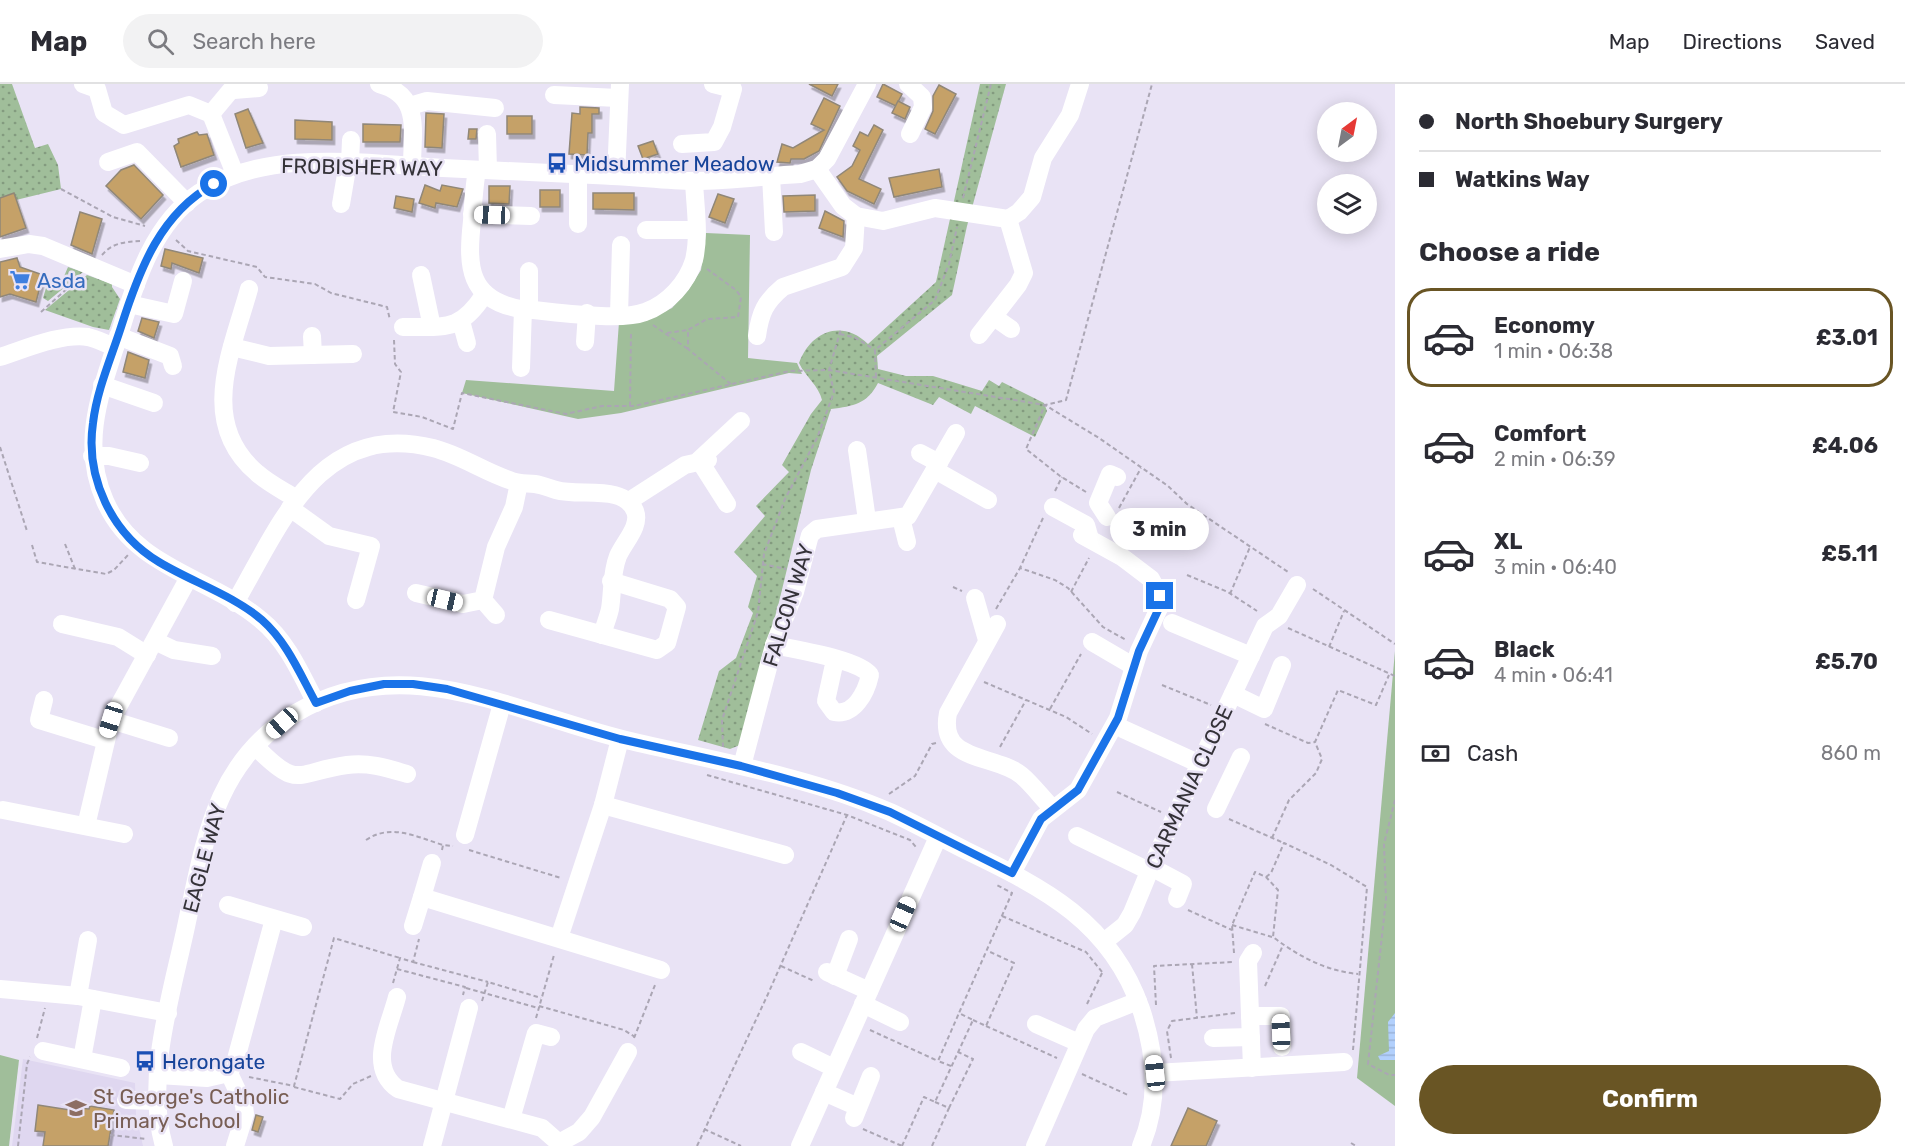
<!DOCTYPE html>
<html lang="en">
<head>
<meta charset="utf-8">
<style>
	body { margin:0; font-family:Rubik,sans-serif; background:#f2f2f3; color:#2b2b33; height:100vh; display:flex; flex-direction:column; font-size:22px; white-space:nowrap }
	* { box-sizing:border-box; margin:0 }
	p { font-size:20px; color:#7c7c81 }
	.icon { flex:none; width:33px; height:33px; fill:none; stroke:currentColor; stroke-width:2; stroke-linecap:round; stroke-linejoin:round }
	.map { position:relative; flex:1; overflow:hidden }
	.side { display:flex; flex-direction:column; background:#fff; width:510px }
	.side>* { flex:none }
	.guide { display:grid; align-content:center; height:132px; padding:0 24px; background:#fff }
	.needle { width:39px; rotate:32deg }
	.fabs { position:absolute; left:1317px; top:18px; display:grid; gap:12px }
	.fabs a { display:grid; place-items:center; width:60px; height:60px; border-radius:50%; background:#fff; box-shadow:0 3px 15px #0003; font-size:30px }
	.end { position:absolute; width:27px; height:27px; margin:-14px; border:8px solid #1a73e8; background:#fff; box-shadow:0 0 0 3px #fff }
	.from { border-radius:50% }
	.bubble { position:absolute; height:42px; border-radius:21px; background:#fff; box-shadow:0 3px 15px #0003; font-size:20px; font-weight:700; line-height:42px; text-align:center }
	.car { position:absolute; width:18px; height:36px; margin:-18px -9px; border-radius:8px; box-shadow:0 0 4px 2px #0007; background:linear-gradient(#fff 24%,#345 0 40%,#fff 0 76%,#345 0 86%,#fff 0) }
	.guide b { display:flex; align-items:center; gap:21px; height:57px; font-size:22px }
	.guide b+b { border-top:2px solid #e1e1e2 }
	.guide i { width:15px; height:15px; background:#2b2b33 }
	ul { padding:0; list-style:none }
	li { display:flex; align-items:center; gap:18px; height:99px; margin:0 12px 9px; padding:0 12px; border:3px solid transparent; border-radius:24px }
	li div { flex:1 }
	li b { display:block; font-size:22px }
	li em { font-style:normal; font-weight:700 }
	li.current { border-color:#695524 }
	li>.icon { width:54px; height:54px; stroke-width:1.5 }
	h2 { padding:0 24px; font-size:27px; line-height:72px }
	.pay { display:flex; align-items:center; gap:15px; height:66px; padding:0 24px; font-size:22px }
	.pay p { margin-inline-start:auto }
	.button { display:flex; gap:12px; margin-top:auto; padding:12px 24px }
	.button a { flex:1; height:69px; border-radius:36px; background:#695524; color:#fff; font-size:24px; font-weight:700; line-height:69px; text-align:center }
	header { display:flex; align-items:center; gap:36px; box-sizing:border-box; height:84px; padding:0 30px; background:#fff; border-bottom:2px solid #e1e1e2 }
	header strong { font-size:28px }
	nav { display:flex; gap:33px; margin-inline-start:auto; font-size:21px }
	.search { width:420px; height:54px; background:#f2f2f3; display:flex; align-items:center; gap:15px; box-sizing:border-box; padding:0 21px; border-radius:33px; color:#7c7c81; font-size:22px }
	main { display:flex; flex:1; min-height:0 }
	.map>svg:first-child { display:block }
</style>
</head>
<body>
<header>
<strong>Map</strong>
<div class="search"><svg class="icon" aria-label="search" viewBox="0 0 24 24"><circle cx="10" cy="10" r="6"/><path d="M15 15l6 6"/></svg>Search here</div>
<nav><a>Map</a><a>Directions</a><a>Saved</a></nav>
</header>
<main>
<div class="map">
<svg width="1395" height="1062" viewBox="0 0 1395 1062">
	<defs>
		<pattern id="grass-dots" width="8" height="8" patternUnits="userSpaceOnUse" patternTransform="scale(1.5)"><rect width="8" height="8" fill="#a0be9a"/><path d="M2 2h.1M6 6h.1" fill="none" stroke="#839b7f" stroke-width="1.8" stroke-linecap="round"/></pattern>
		<pattern id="water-rules" width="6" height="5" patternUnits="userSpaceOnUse" patternTransform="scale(1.5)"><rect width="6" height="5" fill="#b2d0fc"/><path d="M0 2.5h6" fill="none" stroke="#9ab3d9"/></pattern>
		<filter id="shadow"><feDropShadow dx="2.5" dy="4.5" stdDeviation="0" flood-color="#0004"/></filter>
	</defs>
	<rect width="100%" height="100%" fill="#e9e3f5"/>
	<path fill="#dfd7f0" d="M23,975L135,999L136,1031L143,1062H12Z"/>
	<g fill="url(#grass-dots)">
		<path d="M0,0H12L35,64L48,60L58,81L61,105L16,116L14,109L0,114Z"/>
		<path d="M980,0H1006L967,142L952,211L877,272L878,285L906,292H933L982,307L989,296L999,302L1002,298L1044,319L1047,327L1035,353L975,322L971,330L939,313L933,321L878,299C867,320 854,322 831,325L811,386L779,518L740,661L730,665L698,656L719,587L736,574L753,529L748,523L757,492L734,468L765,432L756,422L789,388L782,381L811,330L822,316C819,302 805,292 799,279C811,247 842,235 868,260L936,198Z"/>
		<path d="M68,183L83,188L48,217L43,214L49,194L62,197Z"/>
		<path d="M87,191L112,200V203L120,215L109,246L93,243L45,226Z"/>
	</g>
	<g fill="#a0be9a">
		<path d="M706,149L750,151L748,274L797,279L802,290L789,289L621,329L578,335L462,309L466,296L614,307L619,238L647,236L672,224L689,205L701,186Z"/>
		<path d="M1395,567V1022L1357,994Z"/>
		<path d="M0,971L19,976L9,1062H0Z"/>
	</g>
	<path fill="url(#water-rules)" d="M1395,929V976H1380L1378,972L1389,967L1388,938Z"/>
	<g fill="#c5a167" stroke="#908778" stroke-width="1.5" filter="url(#shadow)">
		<path d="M809,0H838L832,12Z"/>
		<path d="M883,0L902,10L896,22L877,13Z"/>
		<path d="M939,1L956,10L935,50L925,45L933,27V12Z"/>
		<path d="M824,14L840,22L819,67L804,75H791L790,79L777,78L782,60L793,64L824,46L811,40Z"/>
		<path d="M898,17L910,23L905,35L892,29Z"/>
		<path d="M580,23L599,24V30H592V49H588L587,71L569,70L572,29L580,30Z"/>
		<path d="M248,25L263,59L246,64L235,30Z"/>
		<path d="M426,29L444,30L442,64L425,63Z"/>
		<rect x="507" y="32" width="25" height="18"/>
		<path d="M295,36L332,38V56L295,55Z"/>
		<path d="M363,40L401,41L400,58H363Z"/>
		<path d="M874,41L883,46L859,95L881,105L874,120L847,107L837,93L852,82L860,66L853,62L860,48L868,52Z"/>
		<path d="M469,45H477L476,55H468Z"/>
		<path d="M197,48L199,51L207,50L214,71L181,83L174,62L179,59L178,55Z"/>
		<path d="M653,57L658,70L643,75L638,62Z"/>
		<path d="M134,81L163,111L141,135L106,102L121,86Z"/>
		<path d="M939,85L942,103L894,113L889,94Z"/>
		<path d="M425,101L440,107L442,101L463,105L457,123L436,119L435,124L419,119Z"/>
		<path d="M489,102H510L509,120L489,119Z"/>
		<rect x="540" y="106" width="20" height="17"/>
		<path d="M14,109L26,144L0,153V114Z"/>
		<path d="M593,109H634V126L593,125Z"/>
		<path d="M718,110L734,115L725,139L709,133Z"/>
		<path d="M815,111V127L784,128L783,112Z"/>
		<path d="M396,112L414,115L412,128L394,124Z"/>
		<path d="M825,127L844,137L843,153L819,144Z"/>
		<path d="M80,128L102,135L92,170L71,161Z"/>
		<path d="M165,165L203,174L199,189L172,179L171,185L161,182Z"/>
		<path d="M17,174L20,183L43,191L36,218L10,210L0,213V178Z"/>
		<path d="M142,234L159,238L154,254L138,247Z"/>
		<path d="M128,268L149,276L145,294L123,288Z"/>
		<path d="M38,1021L76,1027L77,1024L89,1025L90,1022L114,1026L108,1062H43L45,1048L35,1047Z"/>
		<path d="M1188,1024L1217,1037L1206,1062H1171Z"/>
		<path d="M256,1031L263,1033L258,1048L252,1046Z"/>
	</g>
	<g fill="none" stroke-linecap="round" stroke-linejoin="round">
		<g stroke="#aba6b4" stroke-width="2" stroke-dasharray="4.5 3" stroke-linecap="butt">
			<path d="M61,105L113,133L145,142"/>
			<path d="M963,114L991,0"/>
			<path d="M176,156L188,167L257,183L265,193L315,200L331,209L387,223L390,236"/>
			<path d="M102,171C112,159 124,158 140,157"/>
			<path d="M707,185L736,206L741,213L738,233L707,235L688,246V265L732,301"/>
			<path d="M41,228L79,194"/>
			<path d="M653,241L688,265"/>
			<path d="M667,249L688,246"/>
			<path d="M840,250L856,254L875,266"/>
			<path d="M394,256L395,280L401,288L393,328L422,333L453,345L462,309L566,330L602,322H634L790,287L829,286L1045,321L1099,354L1168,402L1187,420L1288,488"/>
			<path d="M876,293L875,266L935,216L949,180L957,143"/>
			<path d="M630,322L631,247"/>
			<path d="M0,363L27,447"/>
			<path d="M1055,407L1062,393"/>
			<path d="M1086,408L1060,392L1026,365L1045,321L1066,316L1152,0"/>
			<path d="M1119,424L1141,384"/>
			<path d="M1043,434L1020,484L1055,496L1068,504L1103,543L1126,556"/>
			<path d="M65,460L75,485"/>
			<path d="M32,461L37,478L106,490L114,486L128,471"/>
			<path d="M762,480L786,485"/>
			<path d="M1187,491L1228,508L1257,527"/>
			<path d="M953,503L962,507"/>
			<path d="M1313,505L1395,560"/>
			<path d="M1071,508L1089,474"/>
			<path d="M1230,510L1250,463"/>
			<path d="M996,525L1020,484"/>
			<path d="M1288,544L1395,592"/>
			<path d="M1329,563L1344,527"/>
			<path d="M984,598L1066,633L1092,650"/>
			<path d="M1162,601L1211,621"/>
			<path d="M1050,625L1081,570"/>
			<path d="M1265,640L1308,659L1315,658"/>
			<path d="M723,663L722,636L758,528L764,470L785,415L817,354L834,308L829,286L841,245"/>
			<path d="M1000,663L1026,616"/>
			<path d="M707,691L847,731L910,756L916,763"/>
			<path d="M1117,708L1161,728"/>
			<path d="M889,710L915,692L932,660L936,659"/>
			<path d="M1395,716L1384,760L1386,815L1368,980L1389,991H1395"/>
			<path d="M1229,735L1284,759"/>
			<path d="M1272,754L1289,716L1316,689L1322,675L1315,658L1338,606L1376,621L1389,591"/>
			<path d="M366,756C391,739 417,753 443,761"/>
			<path d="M442,766L443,761L453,762"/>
			<path d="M469,766L561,794"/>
			<path d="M1266,793L1271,789L1284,759L1331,781L1367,803L1353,966"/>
			<path d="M1188,826L1232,846"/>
			<path d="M1002,832L1086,868L1102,888"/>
			<path d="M1232,841L1272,853"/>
			<path d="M1234,869L1232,841L1255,788L1266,793L1278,806L1273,853C1298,872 1326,887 1358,890"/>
			<path d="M413,878L488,898"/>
			<path d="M1192,880L1197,934"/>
			<path d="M781,882L814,897"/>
			<path d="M397,885L465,903L463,911"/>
			<path d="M393,899L400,874L413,878L419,855"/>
			<path d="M1265,902L1283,861"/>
			<path d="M466,904L538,924"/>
			<path d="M482,917L488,898L541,914"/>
			<path d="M1087,920L1103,887"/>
			<path d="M1156,921L1154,882L1233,878"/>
			<path d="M539,922L624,946L635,953"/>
			<path d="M536,934L554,871"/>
			<path d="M973,936L986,942L1014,879L988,867"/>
			<path d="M986,942L1057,974"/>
			<path d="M870,946L938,977"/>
			<path d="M37,954L45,924"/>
			<path d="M634,954L655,901"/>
			<path d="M1171,974L1167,947L1172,937L1235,929"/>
			<path d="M951,982L938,977L959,929"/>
			<path d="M1082,990L1128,1011"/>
			<path d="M249,993L294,1002L334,854L400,874"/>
			<path d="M294,1003L340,1015L353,1000L371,992"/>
			<path d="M935,1018L949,1024L973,975L958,968"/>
			<path d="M704,1045L741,1062"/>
			<path d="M863,1045L902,1062"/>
			<path d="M110,1051L147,1055"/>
			<path d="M1351,1059L1356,1062"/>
			<path d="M18,1062L27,980L30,973"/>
			<path d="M697,1062L768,910L847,731"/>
			<path d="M902,1062L924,1013L935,1018L973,936L959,929L1012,809L995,800"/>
			<path d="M932,1062L949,1024"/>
		</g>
		<g stroke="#fff" stroke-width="18">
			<path d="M83,0L97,5L104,29L124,41L189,21L211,30L235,90"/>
			<path d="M379,0C422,11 412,48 412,82"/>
			<path d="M908,0L922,13L923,23L910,50"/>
			<path d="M234,6L259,4"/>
			<path d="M554,11L618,14"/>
			<path d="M410,22L427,17L495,24"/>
			<path d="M211,30L236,0"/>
			<path d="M487,50L488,86"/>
			<path d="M682,60L714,58L722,43L733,5L713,0"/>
			<path d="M108,78L137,68L187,119"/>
			<path d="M350,79L351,56"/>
			<path d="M817,85L843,122L856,132L883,137L935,124L1008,135L1019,128L1032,113L1043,74L1070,31L1080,0"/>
			<path d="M477,86C474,103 473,120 472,137C467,182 468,216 521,225C551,227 619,238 645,228C668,220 687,199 694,176C700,151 695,122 694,97"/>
			<path d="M616,92L620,0"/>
			<path d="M771,92L774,148"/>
			<path d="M341,120L348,79"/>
			<path d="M472,130L531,132"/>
			<path d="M578,140V90"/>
			<path d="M646,146H696"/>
			<path d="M0,165L29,160L43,162L136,201"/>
			<path d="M529,187V226"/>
			<path d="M421,191L432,243"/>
			<path d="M249,205C232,267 197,338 257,389C268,399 282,406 295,414"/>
			<path d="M129,220L174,230L183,197"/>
			<path d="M619,231L621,161"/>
			<path d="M994,233L1011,245"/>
			<path d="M461,237L467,259"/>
			<path d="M403,243C444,242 459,249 484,211"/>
			<path d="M979,251L1018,201L1024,189L1008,135"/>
			<path d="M118,252L170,272L173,282"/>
			<path d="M312,252L313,271"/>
			<path d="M757,252C760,229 765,218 783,203L842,183L854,164L856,132"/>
			<path d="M585,258L587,229"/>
			<path d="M232,263L269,272L353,270"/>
			<path d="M0,273C25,265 62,249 88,253C97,255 106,260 115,263"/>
			<path d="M521,284L523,225"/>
			<path d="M102,301L154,319"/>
			<path d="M857,366L867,436"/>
			<path d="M920,369L939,379"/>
			<path d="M92,372H109L140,379"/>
			<path d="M935,386L988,416"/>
			<path d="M629,417L685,381L708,376"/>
			<path d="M727,420L699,376L741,337"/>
			<path d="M1053,423L1086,441L1090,455"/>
			<path d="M290,424L329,452L371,462L356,516"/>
			<path d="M1107,433L1098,419L1110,390L1117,393"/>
			<path d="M901,434L907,458"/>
			<path d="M416,509L463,520L483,516L496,463L514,423L519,399"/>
			<path d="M975,514L987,556"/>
			<path d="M483,516L496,531"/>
			<path d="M235,519C281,439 320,336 433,364C461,371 484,388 512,397C519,400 527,399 535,400C542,401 549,404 556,406C580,413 624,400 635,427C641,442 624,458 618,472C611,490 613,506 610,525C608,534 604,543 602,551"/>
			<path d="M549,536L657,566L667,559L677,523L670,515L611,497"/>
			<path d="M1172,539L1251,572"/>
			<path d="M62,540L118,553L147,571"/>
			<path d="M997,540L948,629C938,679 995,670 1021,691C1032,700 1042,714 1053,725"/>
			<path d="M155,557L174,566L212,572"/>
			<path d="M1092,558L1133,582"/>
			<path d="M774,561C796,566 858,575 870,591C866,609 854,632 834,628L826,617L835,576"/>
			<path d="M1233,610L1264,625L1282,581"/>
			<path d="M44,616L39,636L104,656"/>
			<path d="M316,619C301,590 287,557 261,536C209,492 135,485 105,417C79,358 102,305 120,248C136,197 153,140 199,109C265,63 367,80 443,84C500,87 556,89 612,92C639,93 667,97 694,97C729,97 765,92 800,90L817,85L827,75L867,0"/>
			<path d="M111,636L169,654"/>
			<path d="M1123,645L1200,680"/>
			<path d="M256,663C299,707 296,688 347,681C369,678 387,684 407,690"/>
			<path d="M742,682L774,561L795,508L810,451L817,445L908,432L956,349"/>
			<path d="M603,721L785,771"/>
			<path d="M1216,725L1241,673"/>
			<path d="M3,726L124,750"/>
			<path d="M86,742L111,636L188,495"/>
			<path d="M465,751L502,620"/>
			<path d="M1077,752L1149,787"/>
			<path d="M1151,783L1183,800L1177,815"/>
			<path d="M1012,789L1041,735L1078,706L1118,634L1139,567L1160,522V512L1151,495L1122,473L1082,451"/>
			<path d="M422,813L432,779"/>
			<path d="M228,821L303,843"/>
			<path d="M413,842L422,813L661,886"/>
			<path d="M559,854L603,721L620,655"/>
			<path d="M1105,857L1125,841L1132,829L1151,783L1265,542L1279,532L1297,501"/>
			<path d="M827,888L869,907"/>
			<path d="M835,892L849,855"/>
			<path d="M0,905L78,912L168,929"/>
			<path d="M78,912L88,856"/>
			<path d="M397,913C389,944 367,983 398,1005L542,1044L559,1059L558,1062"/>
			<path d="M863,920L900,938"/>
			<path d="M1250,932H1281L1282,963"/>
			<path d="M1036,940L1079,959"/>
			<path d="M1213,954L1251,953"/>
			<path d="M43,967L121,984"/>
			<path d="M801,968L834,984"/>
			<path d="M82,975L93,915"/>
			<path d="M1252,984L1248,877L1253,869"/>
			<path d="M229,989L244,1021L245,1030L235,1062"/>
			<path d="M1155,989L1344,978"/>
			<path d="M158,991L207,994L229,989L236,975L274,835"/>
			<path d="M824,1008L858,1023"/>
			<path d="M126,1016L157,1017"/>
			<path d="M854,1034L871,992"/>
			<path d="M511,1035L536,949L551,953"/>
			<path d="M559,1059L579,1048L592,1033L628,968"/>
			<path d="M164,1062C144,993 173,906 187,838C205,755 215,679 294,630C404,563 516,630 626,656C714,677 807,692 890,728C916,740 941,754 967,767C1044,804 1111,838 1141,925C1156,970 1160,1017 1141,1062"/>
			<path d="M432,1062L469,924"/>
			<path d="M800,1062L938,753"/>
			<path d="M1035,1062L1086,945L1095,934L1138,917"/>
		</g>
	</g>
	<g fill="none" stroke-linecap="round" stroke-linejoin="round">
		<path stroke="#1a73e8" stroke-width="8" d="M214,100C161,129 140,184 122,240C112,272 97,305 93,339C85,394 112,450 159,478C192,498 233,511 262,536C287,558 300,590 316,619L350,607L384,600H413L447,605L620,655L741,682L837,709L890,728L1012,789L1041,735L1078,706L1118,634L1139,567L1160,522V512"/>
	</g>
	<defs>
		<g id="bus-bare" transform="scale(1.62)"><path d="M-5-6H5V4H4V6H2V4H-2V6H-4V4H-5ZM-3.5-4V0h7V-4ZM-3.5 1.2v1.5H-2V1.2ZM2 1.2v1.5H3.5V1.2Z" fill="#1a4fb4" stroke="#e9e3f5" stroke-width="2.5" paint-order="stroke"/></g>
		<g id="supermarket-bare" transform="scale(1.62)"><path d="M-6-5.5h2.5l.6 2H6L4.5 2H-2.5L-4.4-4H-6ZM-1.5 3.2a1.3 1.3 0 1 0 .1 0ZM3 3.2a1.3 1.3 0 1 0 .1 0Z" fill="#3f7fe0" stroke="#e9e3f5" stroke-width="2.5" paint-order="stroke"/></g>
		<g id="school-bare" transform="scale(1.62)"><path d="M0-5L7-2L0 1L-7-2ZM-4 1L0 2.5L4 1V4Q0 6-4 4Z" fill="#8d6e63" stroke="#e9e3f5" stroke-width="2.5" paint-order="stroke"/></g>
	</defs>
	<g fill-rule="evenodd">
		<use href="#bus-bare" x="557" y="79"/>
		<use href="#supermarket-bare" x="20" y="196"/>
		<use href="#bus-bare" x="145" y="977"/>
		<use href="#school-bare" x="76" y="1024"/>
	</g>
	<g text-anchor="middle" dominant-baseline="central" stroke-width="5" stroke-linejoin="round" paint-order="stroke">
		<g font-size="21" fill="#164399" stroke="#e9e3f5" text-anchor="start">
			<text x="574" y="79">Midsummer Meadow</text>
			<text x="162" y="977">Herongate</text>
		</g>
		<g font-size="21" fill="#343238" stroke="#e9e3f5">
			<text transform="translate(362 83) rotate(1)">FROBISHER WAY</text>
			<text transform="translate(788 521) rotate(-73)">FALCON WAY</text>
			<text transform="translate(1189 703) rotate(-65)">CARMANIA CLOSE</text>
			<text transform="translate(204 774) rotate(-75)">EAGLE WAY</text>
		</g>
		<g font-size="21" fill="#366cbe" stroke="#e9e3f5" text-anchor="start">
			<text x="37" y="196">Asda</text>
		</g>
		<g font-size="21" fill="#785e54" stroke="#e9e3f5" text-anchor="start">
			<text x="93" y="1012">St George's Catholic<tspan x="93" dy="24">Primary School</tspan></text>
		</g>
	</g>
</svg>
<div class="fabs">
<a><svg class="needle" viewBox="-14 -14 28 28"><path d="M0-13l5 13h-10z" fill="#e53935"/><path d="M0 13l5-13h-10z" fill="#7c7c81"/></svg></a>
<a><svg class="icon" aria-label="layers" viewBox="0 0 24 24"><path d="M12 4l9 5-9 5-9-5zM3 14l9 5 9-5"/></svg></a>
</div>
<i class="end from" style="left:214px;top:100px"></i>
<i class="end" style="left:1160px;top:512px"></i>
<div class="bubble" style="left:1110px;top:424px;width:99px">3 min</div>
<i class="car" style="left:492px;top:131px;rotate:272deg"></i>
<i class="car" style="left:445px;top:516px;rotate:103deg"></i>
<i class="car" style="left:111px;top:636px;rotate:197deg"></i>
<i class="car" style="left:282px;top:639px;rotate:228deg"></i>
<i class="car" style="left:903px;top:830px;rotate:24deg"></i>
<i class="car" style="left:1281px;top:948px;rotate:358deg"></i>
<i class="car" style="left:1155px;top:989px;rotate:354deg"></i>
</div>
<section class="side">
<div class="guide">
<b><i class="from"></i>North Shoebury Surgery</b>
<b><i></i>Watkins Way</b>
</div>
<h2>Choose a ride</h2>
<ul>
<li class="current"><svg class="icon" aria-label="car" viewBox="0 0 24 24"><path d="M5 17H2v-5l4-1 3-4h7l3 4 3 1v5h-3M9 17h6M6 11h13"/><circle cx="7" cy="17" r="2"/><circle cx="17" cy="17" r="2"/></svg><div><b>Economy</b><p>1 min · 06:38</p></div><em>£3.01</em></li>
<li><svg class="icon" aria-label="car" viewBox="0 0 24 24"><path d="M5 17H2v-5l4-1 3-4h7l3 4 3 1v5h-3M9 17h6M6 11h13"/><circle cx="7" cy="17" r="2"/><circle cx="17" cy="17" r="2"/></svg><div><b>Comfort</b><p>2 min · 06:39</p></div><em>£4.06</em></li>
<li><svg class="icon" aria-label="car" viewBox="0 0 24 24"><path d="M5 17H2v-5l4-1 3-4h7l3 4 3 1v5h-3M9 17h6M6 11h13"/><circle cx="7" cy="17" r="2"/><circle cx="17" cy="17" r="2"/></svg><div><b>XL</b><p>3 min · 06:40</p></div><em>£5.11</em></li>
<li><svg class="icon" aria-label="car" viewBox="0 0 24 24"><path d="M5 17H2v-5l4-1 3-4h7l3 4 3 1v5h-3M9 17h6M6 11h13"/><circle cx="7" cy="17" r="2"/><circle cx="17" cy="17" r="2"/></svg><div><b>Black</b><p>4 min · 06:41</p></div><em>£5.70</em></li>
</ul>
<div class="pay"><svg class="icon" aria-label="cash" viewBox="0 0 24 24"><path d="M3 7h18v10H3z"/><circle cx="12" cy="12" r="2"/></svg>Cash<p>860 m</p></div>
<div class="button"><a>Confirm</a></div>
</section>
</main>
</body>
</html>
